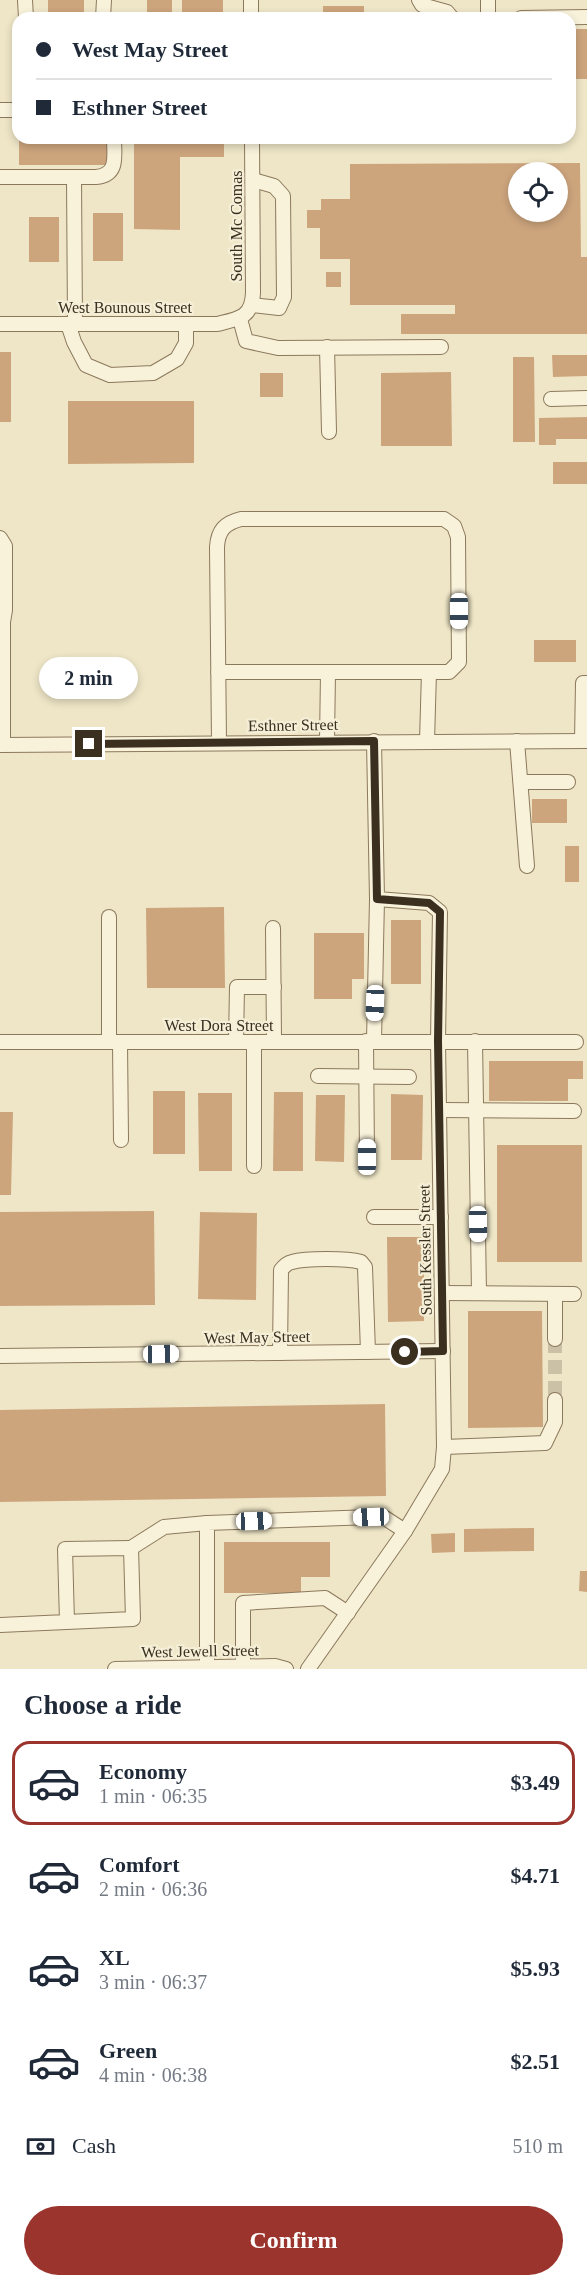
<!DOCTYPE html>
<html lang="en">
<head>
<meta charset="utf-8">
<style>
	body { margin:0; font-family:Georgia,serif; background:#f2f2f3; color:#1f2937; height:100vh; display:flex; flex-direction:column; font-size:22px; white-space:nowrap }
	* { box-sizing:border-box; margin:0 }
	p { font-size:20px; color:#747a83 }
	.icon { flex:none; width:33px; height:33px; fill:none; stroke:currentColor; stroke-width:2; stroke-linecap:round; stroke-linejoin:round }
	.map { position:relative; height:1669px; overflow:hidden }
	.panel { display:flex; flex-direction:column; background:#fff; flex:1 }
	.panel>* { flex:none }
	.top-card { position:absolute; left:12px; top:12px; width:564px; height:132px; border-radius:18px; box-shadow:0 3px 9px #0003; display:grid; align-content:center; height:132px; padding:0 24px; background:#fff }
	.fabs { position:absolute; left:508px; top:162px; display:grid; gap:12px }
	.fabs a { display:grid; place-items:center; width:60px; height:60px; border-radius:50%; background:#fff; box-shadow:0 3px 9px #0003; font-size:30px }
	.end { position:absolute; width:27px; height:27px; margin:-14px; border:8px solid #3b2f20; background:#fff; box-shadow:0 0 0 3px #fff }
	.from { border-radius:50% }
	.bubble { position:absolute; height:42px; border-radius:21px; background:#fff; box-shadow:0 3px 9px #0003; font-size:20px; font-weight:600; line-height:42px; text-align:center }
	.car { position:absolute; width:18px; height:36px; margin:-18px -9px; border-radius:8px; box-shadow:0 0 4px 2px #0007; background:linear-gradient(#fff 24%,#345 0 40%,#fff 0 76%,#345 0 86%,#fff 0) }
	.top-card b { display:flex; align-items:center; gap:21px; height:57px; font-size:22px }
	.top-card b+b { border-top:2px solid #e0e1e3 }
	.top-card i { width:15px; height:15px; background:#1f2937 }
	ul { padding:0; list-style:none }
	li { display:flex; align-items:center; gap:18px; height:84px; margin:0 12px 9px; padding:0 12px; border:3px solid transparent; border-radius:18px }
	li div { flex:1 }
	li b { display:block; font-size:22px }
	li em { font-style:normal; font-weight:600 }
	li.selected { border-color:#9a342c }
	li>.icon { width:54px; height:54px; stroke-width:1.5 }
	h2 { padding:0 24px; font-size:27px; line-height:72px }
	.pay { display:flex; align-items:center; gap:15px; height:66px; padding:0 24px; font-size:22px }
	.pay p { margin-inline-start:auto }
	.action { display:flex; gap:12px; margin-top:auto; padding:12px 24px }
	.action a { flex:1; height:69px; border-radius:36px; background:#9a342c; color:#fff; font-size:24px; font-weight:600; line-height:69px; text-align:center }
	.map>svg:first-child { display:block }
</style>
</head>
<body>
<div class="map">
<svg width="587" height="1669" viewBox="0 0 587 1669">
	<rect width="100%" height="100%" fill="#efe6c7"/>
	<g fill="#cda57d" fill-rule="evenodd">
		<rect x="48" y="0" width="36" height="18"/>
		<rect x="147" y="0" width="25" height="18"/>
		<rect x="182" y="0" width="41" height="18"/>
		<rect x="323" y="6" width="41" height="12"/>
		<rect x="570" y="29" width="17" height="50"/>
		<rect x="19" y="138" width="89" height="27"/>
		<path d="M134,138H224V157H180V230L134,229Z"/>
		<path d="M580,163L581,257H587V334H401V314H455V305H350V259H320V228H307V210H321V199H350V164ZM519,172H558V212H519Z"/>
		<rect x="93" y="213" width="30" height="48"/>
		<rect x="29" y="217" width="30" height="45"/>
		<rect x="326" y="272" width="15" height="15"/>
		<rect x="0" y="352" width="11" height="70"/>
		<path d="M552,355H587V376L553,377Z"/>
		<path d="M513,357H534L535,442H513Z"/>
		<path d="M451,372L452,446H381V373Z"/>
		<rect x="260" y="373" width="23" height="24"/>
		<path d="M68,401H194V463L68,464Z"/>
		<path d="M587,417V439H556V445H539V418Z"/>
		<rect x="553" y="462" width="34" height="22"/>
		<rect x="534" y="640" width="42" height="22"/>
		<rect x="532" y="799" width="35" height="24"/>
		<rect x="565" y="846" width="14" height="36"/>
		<path d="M224,907L225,988H147L146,908Z"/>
		<rect x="391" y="920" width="30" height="64"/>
		<path d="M314,933H364V979H352V999H314Z"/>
		<path d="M489,1061H583V1079H568V1101H489Z"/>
		<rect x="153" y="1091" width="32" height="63"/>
		<path d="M274,1092H303V1171H273Z"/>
		<path d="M198,1093H232V1171H199Z"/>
		<path d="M391,1094L423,1095L422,1160H391Z"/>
		<path d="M316,1095H345L344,1162L315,1161Z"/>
		<path d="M0,1112H13L11,1195H0Z"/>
		<rect x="497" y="1145" width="85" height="117"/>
		<path d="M154,1211L155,1305L0,1306V1212Z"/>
		<path d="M200,1212L257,1213L256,1300L198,1299Z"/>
		<path d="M387,1237H424V1321L388,1322Z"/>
		<path d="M468,1311H542L543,1427L468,1428Z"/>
		<path d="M385,1404L386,1496L0,1502V1410Z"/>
		<path d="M534,1528V1551L464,1552V1529Z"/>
		<path d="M455,1533V1552L432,1553L431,1534Z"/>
		<path d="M224,1542H330V1577H301V1593H224Z"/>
		<path d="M580,1571H587V1592L579,1591Z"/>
	</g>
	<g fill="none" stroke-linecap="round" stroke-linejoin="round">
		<path stroke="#cbc1a6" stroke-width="14" stroke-dasharray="14 7" stroke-linecap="butt" d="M555,1339V1400"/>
		<g stroke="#8b795c" stroke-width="16">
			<g id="minor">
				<path d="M25,0L26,18"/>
				<path d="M251,0V18"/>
				<path d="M419,0L422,5L447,12L452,18"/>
				<path d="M103,18L104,0"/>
				<path d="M488,18V0"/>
				<path d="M521,18L587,17"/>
				<path d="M0,110H18"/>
				<path d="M0,177H96C119,175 114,156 114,138"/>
				<path d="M74,177L75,324"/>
				<path d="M252,305L279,308L284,297L283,196L274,186L253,180"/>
				<path d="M240,319L246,341L278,348L441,347"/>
				<path d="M0,324H217C238,319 252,318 253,293L252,138"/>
				<path d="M68,324L74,342L86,365L110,375L153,373L177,359L186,343V324"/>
				<path d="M327,347L329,432"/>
				<path d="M551,399L587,398"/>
				<path d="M0,538L5,546V610L3,622H0"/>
				<path d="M218,672H449L459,662L458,537L454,526L444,519H241C225,523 218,530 217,547L219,742"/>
				<path d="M327,741L328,672"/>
				<path d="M427,741L429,672"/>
				<path d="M517,741L527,866"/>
				<path d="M582,741L583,683H587"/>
				<path d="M0,745L587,741"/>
				<path d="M3,745V622"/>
				<path d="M521,782H568"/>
				<path d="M109,917V1042"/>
				<path d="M273,928L274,1041"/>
				<path d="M366,1041L367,1157"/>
				<path d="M374,1041L377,899"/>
				<path d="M475,1041L479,1293"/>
				<path d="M0,1042H576"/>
				<path d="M120,1042L121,1140"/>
				<path d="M236,1042L237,987H274"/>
				<path d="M254,1042V1166"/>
				<path d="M318,1076L409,1077"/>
				<path d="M440,1110L574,1111"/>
				<path d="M374,1217H441"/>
				<path d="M442,1293L574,1294"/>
				<path d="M555,1294V1339"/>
				<path d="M280,1353L281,1270C284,1266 287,1263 292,1262C306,1258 347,1258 361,1262L365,1267L368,1352"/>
				<path d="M0,1356L443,1351"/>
				<path d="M444,1447L545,1443L555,1422V1400"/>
				<path d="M131,1548L164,1527L207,1523"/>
				<path d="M0,1625L133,1619L131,1548L65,1549L67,1622"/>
				<path d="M243,1667V1603L325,1598L348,1613"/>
				<path d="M207,1668V1523L371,1517L385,1518L405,1531"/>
				<path d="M115,1669L275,1666L286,1669"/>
				<path d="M308,1669L405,1531L442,1469L444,1447L438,1041L440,912L429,903L377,899L374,741"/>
			</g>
		</g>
		<use href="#minor" stroke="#f9f2db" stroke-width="14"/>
	</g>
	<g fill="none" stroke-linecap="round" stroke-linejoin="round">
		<path stroke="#3b2f20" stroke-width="8" d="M89,744L374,741L377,899L429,903L440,912L438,1041L443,1351L405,1352"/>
	</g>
	<g text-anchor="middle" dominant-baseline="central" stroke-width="4.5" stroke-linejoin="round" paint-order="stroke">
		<g font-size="16" fill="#3b2f20" stroke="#f6efd7">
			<text transform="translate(236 226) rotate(-90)">South Mc Comas</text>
			<text x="125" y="307">West Bounous Street</text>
			<text transform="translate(293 725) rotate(-1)">Esthner Street</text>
			<text x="219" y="1025">West Dora Street</text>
			<text transform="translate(425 1250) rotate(-91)">South Kessler Street</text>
			<text transform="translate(257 1337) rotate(-1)">West May Street</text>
			<text transform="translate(200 1651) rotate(-1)">West Jewell Street</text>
		</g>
	</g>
</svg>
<div class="fabs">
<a><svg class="icon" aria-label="locate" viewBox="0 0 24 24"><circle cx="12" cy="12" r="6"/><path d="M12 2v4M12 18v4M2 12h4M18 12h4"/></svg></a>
</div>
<i class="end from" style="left:405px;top:1352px"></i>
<i class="end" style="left:89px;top:744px"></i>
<div class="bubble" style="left:39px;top:657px;width:99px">2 min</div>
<i class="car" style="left:459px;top:611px;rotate:180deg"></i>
<i class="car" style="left:375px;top:1003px;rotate:182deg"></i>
<i class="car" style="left:367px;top:1157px;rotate:0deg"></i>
<i class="car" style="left:478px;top:1224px;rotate:179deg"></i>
<i class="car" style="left:161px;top:1354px;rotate:89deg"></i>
<i class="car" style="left:371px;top:1517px;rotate:268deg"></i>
<i class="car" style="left:254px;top:1521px;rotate:88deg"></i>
<div class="top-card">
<b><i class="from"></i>West May Street</b>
<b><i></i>Esthner Street</b>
</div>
</div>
<section class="panel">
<h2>Choose a ride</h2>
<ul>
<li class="selected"><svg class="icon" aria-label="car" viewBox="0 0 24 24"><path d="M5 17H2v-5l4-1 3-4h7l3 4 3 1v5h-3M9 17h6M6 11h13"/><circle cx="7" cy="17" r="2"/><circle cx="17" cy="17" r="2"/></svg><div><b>Economy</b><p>1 min · 06:35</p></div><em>$3.49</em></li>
<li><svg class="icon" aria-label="car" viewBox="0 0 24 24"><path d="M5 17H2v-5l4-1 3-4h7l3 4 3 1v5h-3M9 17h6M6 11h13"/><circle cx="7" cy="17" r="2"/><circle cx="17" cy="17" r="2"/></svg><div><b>Comfort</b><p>2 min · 06:36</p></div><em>$4.71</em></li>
<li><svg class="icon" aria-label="car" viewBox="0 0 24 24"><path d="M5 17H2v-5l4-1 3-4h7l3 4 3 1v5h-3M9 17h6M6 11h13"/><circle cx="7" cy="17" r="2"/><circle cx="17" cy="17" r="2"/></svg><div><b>XL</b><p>3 min · 06:37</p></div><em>$5.93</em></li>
<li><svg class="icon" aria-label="car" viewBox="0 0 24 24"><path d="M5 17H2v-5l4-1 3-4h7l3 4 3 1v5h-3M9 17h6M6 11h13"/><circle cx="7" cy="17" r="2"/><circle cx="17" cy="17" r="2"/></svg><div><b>Green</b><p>4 min · 06:38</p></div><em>$2.51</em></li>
</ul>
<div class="pay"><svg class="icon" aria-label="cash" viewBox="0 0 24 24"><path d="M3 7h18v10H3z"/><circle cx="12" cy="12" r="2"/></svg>Cash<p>510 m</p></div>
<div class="action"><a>Confirm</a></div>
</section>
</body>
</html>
